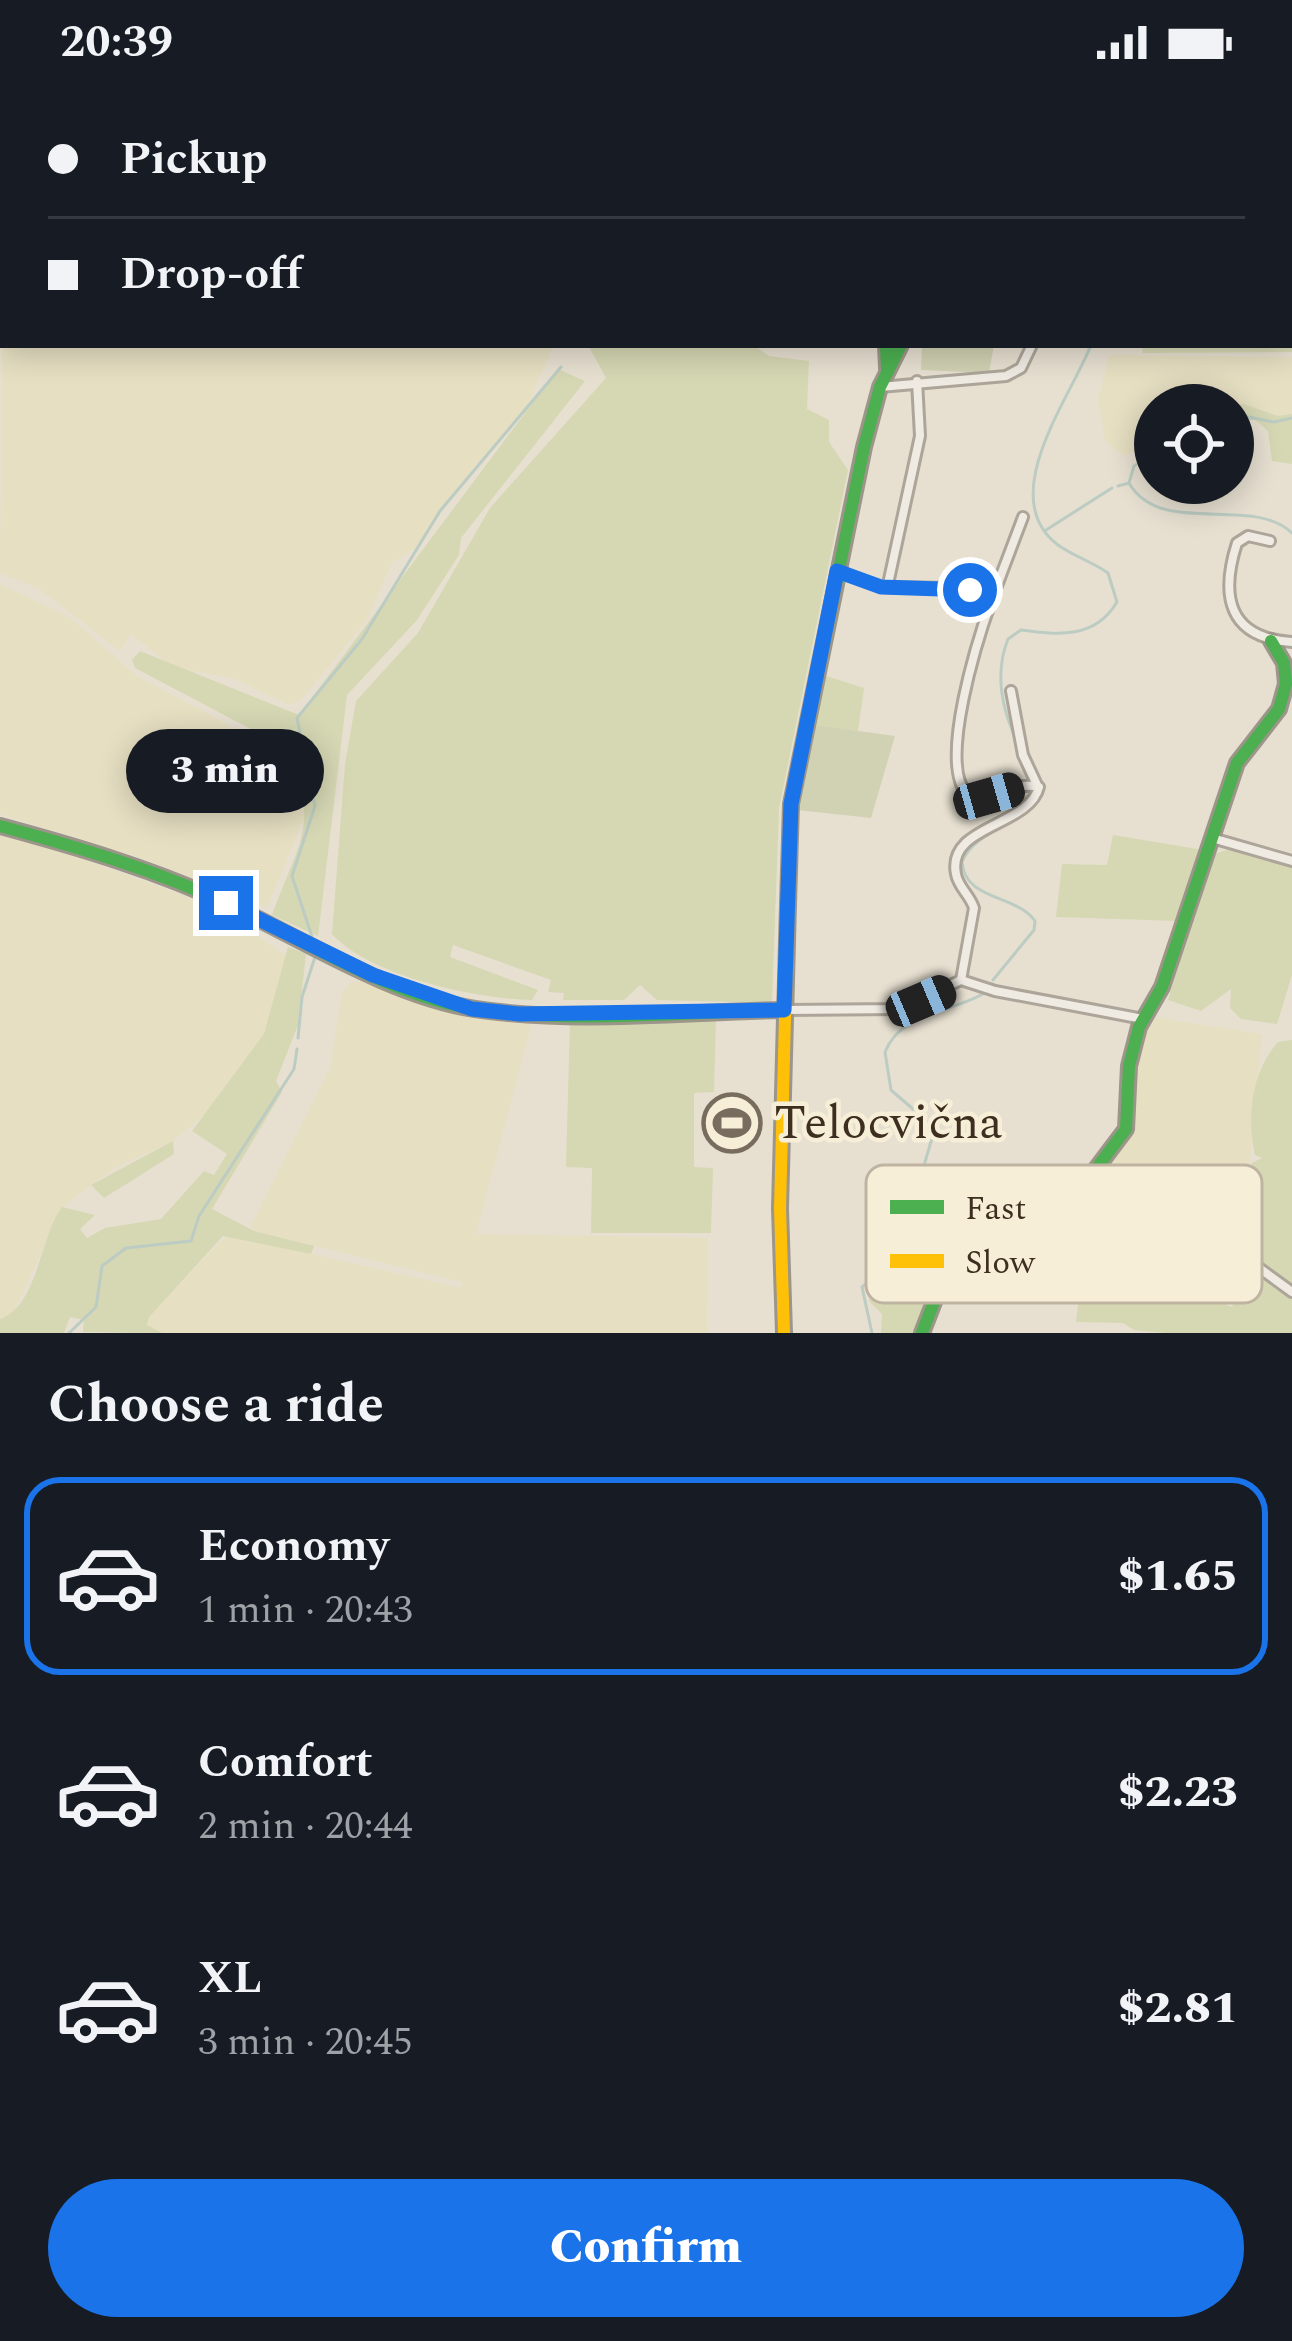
<!DOCTYPE html>
<html lang="en">
<head>
<meta charset="utf-8">
<style>
	body { margin:0; font-family:Spectral,serif; background:#20242c; color:#f1f3f6; height:100vh; display:flex; flex-direction:column; font-size:45px; white-space:nowrap }
	* { box-sizing:border-box; margin:0 }
	p { font-size:39px; color:#9ea1a6 }
	.icon { flex:none; width:66px; height:66px; fill:none; stroke:currentColor; stroke-width:2; stroke-linecap:round; stroke-linejoin:round }
	.map { position:relative; height:1249px; overflow:hidden }
	.panel { display:flex; flex-direction:column; background:#171b24; flex:1 }
	.panel>* { flex:none }
	.hud { position:absolute; left:0px; top:0px; width:1293px; height:264px; box-shadow:0 6px 30px #0003; display:grid; align-content:center; height:264px; padding:0 48px; background:#171b24 }
	.tools { position:absolute; left:1134px; top:300px; display:grid; gap:24px }
	.tools a { display:grid; place-items:center; width:120px; height:120px; border-radius:50%; background:#171b24; box-shadow:0 6px 30px #0003; font-size:60px }
	.end { position:absolute; width:54px; height:54px; margin:-27px; border:15px solid #1a73e8; background:#fff; box-shadow:0 0 0 6px #fff }
	.from { border-radius:50% }
	.bubble { position:absolute; height:84px; border-radius:42px; background:#171b24; box-shadow:0 6px 30px #0003; font-size:39px; font-weight:800; line-height:84px; text-align:center }
	.car { position:absolute; width:36px; height:72px; margin:-36px -18px; border-radius:15px; box-shadow:0 0 9px 3px #0007; background:linear-gradient(#222 24%,#8ab4d8 0 40%,#222 0 76%,#8ab4d8 0 86%,#222 0) }
	.hud b { display:flex; align-items:center; gap:42px; height:114px; font-size:45px }
	.hud b+b { border-top:3px solid #363941 }
	.hud i { width:30px; height:30px; background:#f1f3f6 }
	ul { padding:0; list-style:none }
	li { display:flex; align-items:center; gap:36px; height:198px; margin:0 24px 18px; padding:0 24px; border:6px solid transparent; border-radius:36px }
	li div { flex:1 }
	li b { display:block; font-size:45px }
	li em { font-style:normal; font-weight:800 }
	li.active { border-color:#1a73e8 }
	li>.icon { width:108px; height:108px; stroke-width:1.5 }
	h2 { padding:0 48px; font-size:54px; line-height:144px }
	.button { display:flex; gap:24px; margin-top:auto; padding:24px 48px }
	.button a { flex:1; height:138px; border-radius:72px; background:#1a73e8; color:#fff; font-size:48px; font-weight:800; line-height:138px; text-align:center }
	.status { display:flex; justify-content:space-between; align-items:center; height:84px; padding:0 60px; background:#171b24; direction:ltr }
	.status svg { height:33px; fill:currentColor }
	.map>svg:first-child { display:block }
</style>
</head>
<body>
<div class="status"><b>20:39</b><svg viewBox="0 0 49 12"><path d="M0 12V9h3v3zM5 12V6h3v6zM10 12V3h3v9zM15 12V0h3v12zM26 1h20v11H26zM47 4h2v5h-2z"/></svg></div>
<div class="map">
<svg width="1292" height="1249" viewBox="0 0 1292 1249">
	<rect width="100%" height="100%" fill="#e7e0d1"/>
	<g fill="#e6dfc2">
		<path d="M3,173V261H554L526,325L473,384L417,463L392,479L366,537L301,616L289,621L233,594L174,584L131,550L120,567L39,505L0,489Z"/>
		<path d="M1109,271L1292,273V330L1278,332L1244,320L1155,321V357L1124,372L1105,356L1098,316Z"/>
		<path d="M0,500L69,533L137,592L260,658L295,686L303,699L306,730L267,824L141,774L0,730Z"/>
		<path d="M0,751L67,769L219,824L287,873L264,950L213,1023L173,1057L113,1085L62,1123L14,1228L0,1235Z"/>
		<path d="M360,897L467,931L526,937L531,943L476,1150L708,1154L707,1249H162L150,1244L147,1236L156,1224L227,1151L462,1204V1198L254,1147L251,1142L330,984L342,909L349,899Z"/>
		<path d="M1151,933L1262,950L1248,1093L1175,1087L1172,1107L1109,1100L1113,1076L1126,1054L1134,967Z"/>
	</g>
	<g fill="#d6d7b3">
		<path d="M1292,188V268L1142,269L1143,261H1290Z"/>
		<path d="M588,261H753L769,272L809,277L807,325L829,336V358L848,386L779,724L772,919L657,916L640,901L624,916H563L564,909L548,908L551,896L453,861L450,873L538,906L532,916C476,915 370,892 332,850L345,680L356,617L418,549L490,424L606,294Z"/>
		<path d="M558,285L585,297L461,454L459,471L417,536L347,611L318,852L272,831C300,754 320,743 287,664L135,584L132,576L140,567L299,631Z"/>
		<path d="M1244,320L1278,332L1292,330V380L1272,377L1268,347L1255,336H1233L1232,321Z"/>
		<path d="M823,591L864,604L858,647L814,641Z"/>
		<path d="M1113,751L1203,766L1178,837L1056,833L1062,780L1107,781Z"/>
		<path d="M1230,765L1292,782V891L1277,940L1241,935L1230,924L1231,905L1201,927L1168,916L1211,771Z"/>
		<path d="M288,863L306,870L298,941L276,997L282,1008L212,1125L254,1147L314,1162L311,1170L223,1152L149,1233L147,1241L162,1249L83,1248L84,1236L70,1233L64,1249H0V1235C38,1222 40,1152 62,1123L95,1131L80,1145L87,1154L105,1144L161,1135L204,1087L214,1091L227,1070L192,1047L264,950Z"/>
		<path d="M716,934L714,1008L694,1009V1083L713,1084L711,1149H591L592,1084L566,1083L570,935Z"/>
		<path d="M1292,956V1202L1233,1158L1090,1114L1089,1106L1113,1076L1110,1100L1172,1107L1173,1090L1179,1087L1248,1095L1252,1079L1262,1074L1255,1071C1246,1032 1252,987 1278,958Z"/>
		<path d="M173,1057L174,1070L104,1114L91,1101Z"/>
		<path d="M936,1155L947,1156L914,1249H881L882,1230L869,1217L872,1204L919,1177Z"/>
		<path d="M1247,1179L1292,1214V1249H1165L1134,1246L1123,1239L1076,1238L1082,1185L1180,1202L1232,1223Z"/>
	</g>
	<g fill="#d1d1b3">
		<path d="M922,261H994L989,289L921,286Z"/>
		<path d="M814,641L895,652L871,734L797,726Z"/>
	</g>
	<g fill="none" stroke-linecap="round" stroke-linejoin="round">
		<g stroke="#bcccc2" stroke-width="3">
			<path d="M1060,0L1062,3"/>
			<path d="M1195,3L1197,0"/>
			<path d="M1233,330L1274,338L1292,334"/>
			<path d="M1129,399C1161,454 1251,410 1292,449"/>
			<path d="M1118,402L1129,399L1134,382L1155,369"/>
			<path d="M1046,446L1112,404"/>
			<path d="M1019,661C1002,628 994,590 1008,555L1021,546C1059,551 1095,555 1117,518L1108,489C1093,478 1073,472 1058,461C994,413 1071,313 1091,261"/>
			<path d="M314,859L292,792L315,722L297,634L362,555L440,427L561,283"/>
			<path d="M993,896L1034,846L1035,837C1016,810 965,817 962,778C976,743 1026,743 1043,708L1031,679"/>
			<path d="M298,954L302,913L316,870"/>
			<path d="M69,1249L96,1223L102,1182L126,1164L191,1157L199,1132L294,985L297,965"/>
			<path d="M872,1249L862,1203L913,1163L920,1095L935,1044L891,1006L885,968C902,926 954,929 986,908"/>
		</g>
		<g stroke="#ada599" stroke-width="14">
			<g id="street">
				<path d="M1167,3L1168,0"/>
				<path d="M880,303L1006,292L1021,284L1032,261"/>
				<path d="M1270,457L1248,452L1237,459C1220,512 1228,554 1292,558"/>
				<path d="M837,487L881,503L958,504L992,515C978,554 938,679 967,710C991,713 1019,697 1039,703C1029,743 946,741 956,790C958,803 970,811 974,824L961,896"/>
				<path d="M888,500L920,352L917,297"/>
				<path d="M992,515L1023,433"/>
				<path d="M1011,607L1023,671L1037,701"/>
				<path d="M1212,754L1292,777"/>
				<path d="M785,926L899,925L961,896L995,907L1143,935"/>
				<path d="M1080,1111L1103,1125L1229,1162L1292,1208"/>
			</g>
		</g>
		<g stroke="#9c958a" stroke-width="18">
			<g id="fast">
				<path d="M861,0L863,3"/>
				<path d="M1039,3L1042,0"/>
				<path d="M886,261L887,284"/>
				<path d="M0,742C78,763 159,787 232,822C305,857 394,913 475,925C575,940 683,928 784,926"/>
				<path d="M788,820L791,720L864,363L880,303L901,261"/>
				<path d="M922,1249L946,1187L987,1148L1071,1118L1126,1045L1129,982L1139,943L1162,903L1237,679L1279,625L1286,600L1284,579L1271,557"/>
			</g>
		</g>
		<g stroke="#9c958a" stroke-width="18">
			<path id="slow" d="M784,1249L780,1124L788,820"/>
		</g>
		<use href="#street" stroke="#efebe3" stroke-width="8"/>
		<use href="#fast" stroke="#4caf50" stroke-width="12"/>
		<use href="#slow" stroke="#ffc107" stroke-width="12"/>
	</g>
	<g fill="none" stroke-linecap="round" stroke-linejoin="round">
		<path stroke="#1a73e8" stroke-width="15" d="M226,819L373,891L472,925L519,930L784,926L791,720L837,487L881,503L970,506"/>
	</g>
	<defs>
		<g id="stadium-ring" transform="scale(3)"><circle r="9.5" fill="#f7eed8" stroke="#786c5e" stroke-width="1.5"/><path d="M0-5a6.5 5 0 1 0 0 10a6.5 5 0 1 0 0-10ZM-3.5-1.8h7v3.6h-7Z" fill="#786c5e"/></g>
	</defs>
	<g fill-rule="evenodd">
		<use href="#stadium-ring" x="732" y="1039"/>
	</g>
	<g text-anchor="middle" dominant-baseline="central" stroke-width="9" stroke-linejoin="round" paint-order="stroke">
		<g font-size="48" fill="#3d2e20" stroke="#f7eed8" text-anchor="start">
			<text x="774" y="1039">Telocvična</text>
		</g>
	</g>
	<rect x="866" y="1081" width="396" height="138" rx="18" fill="#f7eed8" stroke="#bfb4a1" stroke-width="3"/>
	<rect x="890" y="1116" width="54" height="14" fill="#4caf50"/>
	<rect x="890" y="1170" width="54" height="14" fill="#ffc107"/>
	<g font-size="33" fill="#3d2e20">
		<text x="965" y="1135">Fast</text>
		<text x="965" y="1189">Slow</text>
	</g>
</svg>
<div class="tools">
<a><svg class="icon" aria-label="locate" viewBox="0 0 24 24"><circle cx="12" cy="12" r="6"/><path d="M12 2v4M12 18v4M2 12h4M18 12h4"/></svg></a>
</div>
<i class="end from" style="left:970px;top:506px"></i>
<i class="end" style="left:226px;top:819px"></i>
<div class="bubble" style="left:126px;top:645px;width:198px">3 min</div>
<i class="car" style="left:989px;top:712px;rotate:74deg"></i>
<i class="car" style="left:921px;top:917px;rotate:67deg"></i>
<div class="hud">
<b><i class="from"></i>Pickup</b>
<b><i></i>Drop-off</b>
</div>
</div>
<section class="panel">
<h2>Choose a ride</h2>
<ul>
<li class="active"><svg class="icon" aria-label="car" viewBox="0 0 24 24"><path d="M5 17H2v-5l4-1 3-4h7l3 4 3 1v5h-3M9 17h6M6 11h13"/><circle cx="7" cy="17" r="2"/><circle cx="17" cy="17" r="2"/></svg><div><b>Economy</b><p>1 min · 20:43</p></div><em>$1.65</em></li>
<li><svg class="icon" aria-label="car" viewBox="0 0 24 24"><path d="M5 17H2v-5l4-1 3-4h7l3 4 3 1v5h-3M9 17h6M6 11h13"/><circle cx="7" cy="17" r="2"/><circle cx="17" cy="17" r="2"/></svg><div><b>Comfort</b><p>2 min · 20:44</p></div><em>$2.23</em></li>
<li><svg class="icon" aria-label="car" viewBox="0 0 24 24"><path d="M5 17H2v-5l4-1 3-4h7l3 4 3 1v5h-3M9 17h6M6 11h13"/><circle cx="7" cy="17" r="2"/><circle cx="17" cy="17" r="2"/></svg><div><b>XL</b><p>3 min · 20:45</p></div><em>$2.81</em></li>
</ul>
<div class="button"><a>Confirm</a></div>
</section>
</body>
</html>
